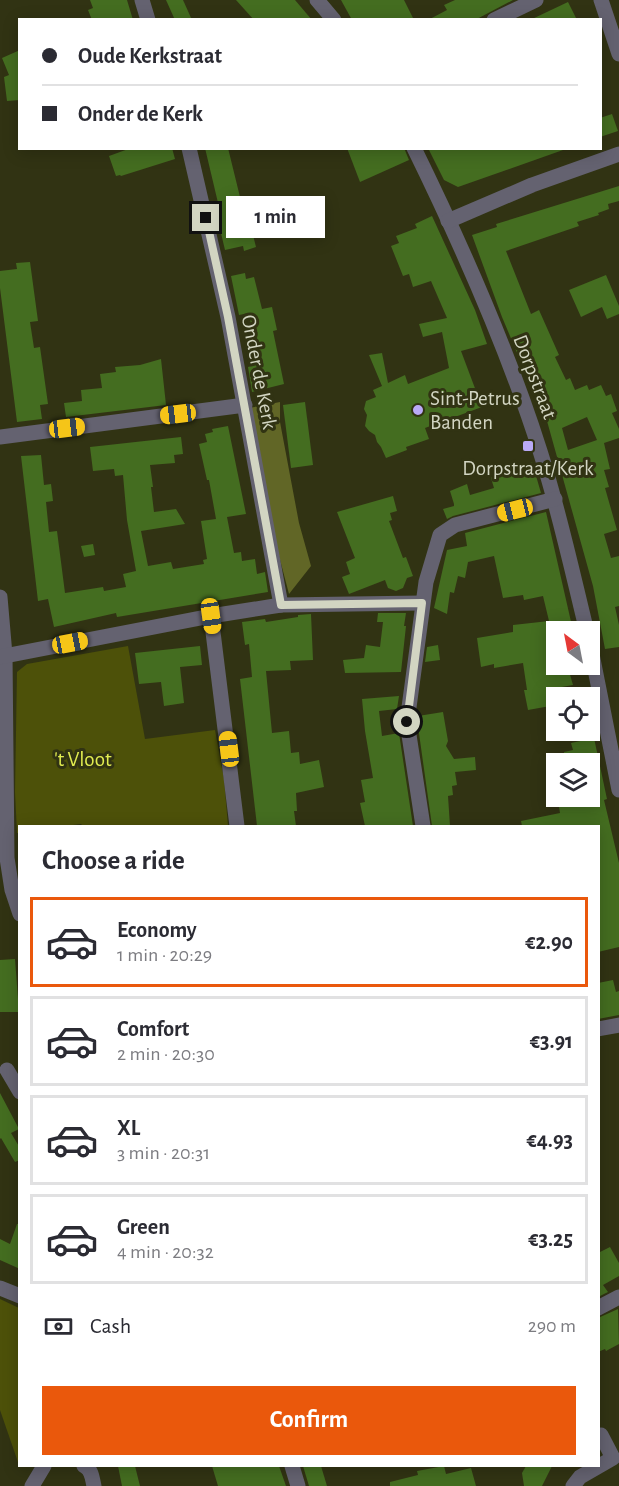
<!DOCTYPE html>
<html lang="en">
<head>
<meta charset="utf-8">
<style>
	body { margin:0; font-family:"Alegreya Sans",sans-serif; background:#f2f2f3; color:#2b2b33; height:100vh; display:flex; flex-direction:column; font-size:22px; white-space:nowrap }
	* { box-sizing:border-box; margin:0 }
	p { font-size:20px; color:#7c7c81 }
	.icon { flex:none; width:33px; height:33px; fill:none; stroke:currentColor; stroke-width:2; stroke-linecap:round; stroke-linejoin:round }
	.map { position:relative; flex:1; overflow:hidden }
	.panel { position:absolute; left:18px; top:825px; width:582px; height:642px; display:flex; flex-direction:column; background:#fff; border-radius:0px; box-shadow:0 3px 15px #0003 }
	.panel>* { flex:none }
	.banner { position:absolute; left:18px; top:18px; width:584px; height:132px; border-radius:0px; box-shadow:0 3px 15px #0003; display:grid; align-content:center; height:132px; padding:0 24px; background:#fff }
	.needle { width:39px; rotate:328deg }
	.buttons { position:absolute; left:546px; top:621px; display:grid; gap:12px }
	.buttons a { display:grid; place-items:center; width:54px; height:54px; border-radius:0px; background:#fff; box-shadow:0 3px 15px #0003; font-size:30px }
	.end { position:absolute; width:27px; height:27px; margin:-14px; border:8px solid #d2d5c2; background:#111; box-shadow:0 0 0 3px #111 }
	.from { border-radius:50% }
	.bubble { position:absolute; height:42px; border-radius:0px; background:#fff; box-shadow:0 3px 15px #0003; font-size:20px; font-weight:700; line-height:42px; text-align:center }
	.car { position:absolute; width:18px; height:36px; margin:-18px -9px; border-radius:8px; box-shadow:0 0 4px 2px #0007; background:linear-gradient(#f5c518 24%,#345 0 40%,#f5c518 0 76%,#345 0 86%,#f5c518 0) }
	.banner b { display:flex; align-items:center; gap:21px; height:57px; font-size:22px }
	.banner b+b { border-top:2px solid #e1e1e2 }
	.banner i { width:15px; height:15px; background:#2b2b33 }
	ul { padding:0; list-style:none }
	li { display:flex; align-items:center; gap:18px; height:90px; margin:0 12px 9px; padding:0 12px; border:3px solid #e1e1e2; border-radius:0px }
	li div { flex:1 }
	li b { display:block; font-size:22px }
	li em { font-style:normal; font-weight:700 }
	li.active { border-color:#ea580c }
	li>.icon { width:54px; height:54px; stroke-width:1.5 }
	h2 { padding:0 24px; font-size:27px; line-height:72px }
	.pay { display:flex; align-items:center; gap:15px; height:66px; padding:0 24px; font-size:22px }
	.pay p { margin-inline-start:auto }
	.primary-button { display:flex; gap:12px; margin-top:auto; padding:12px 24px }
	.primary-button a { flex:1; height:69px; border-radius:0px; background:#ea580c; color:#fff; font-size:24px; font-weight:700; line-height:69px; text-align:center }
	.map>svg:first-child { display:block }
</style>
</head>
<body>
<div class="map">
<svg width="619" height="1486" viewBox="0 0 619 1486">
	<rect width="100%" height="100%" fill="#313313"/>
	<g fill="#4d5109">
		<path d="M128,646L145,739L215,730L224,779L228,826H83L81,824L65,826H20L19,833H17L15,792L17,672L27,664Z"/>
		<path d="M0,1299L19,1308V1465L0,1410Z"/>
	</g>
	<path fill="#616626" d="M280,402V422L299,523L311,566L289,594L273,533L249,408Z"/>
	<g fill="#446d20" fill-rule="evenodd">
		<path d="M90,0H127L133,20H92L88,10L93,8Z"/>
		<path d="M166,0H183L192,20H175Z"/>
		<path d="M236,0H295L312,20H254Z"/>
		<path d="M341,0H404L414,20H352Z"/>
		<path d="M455,0H513L475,20H428L447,10L444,5Z"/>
		<path d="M568,2L577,20H530Z"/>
		<path d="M20,50V100L7,101L4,77L9,75L2,58Z"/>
		<path d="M612,114L618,131L600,137V118Z"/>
		<path d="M131,148H172L175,159L121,176L120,175L116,176L109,156Z"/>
		<path d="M205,148H228L240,197L248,196L254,222L250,223L256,247L244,251L243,246L225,250L215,208L219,207Z"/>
		<path d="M347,148H404L409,160L360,182Z"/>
		<path d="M428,148H563V150L458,187L444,180Z"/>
		<path d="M619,186V201L608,204L609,209L598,213L599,215L577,222L579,226L506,251L531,314L539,310L559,355L555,357L566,380L570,378L575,390L587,385L589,390L601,385L606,396L611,394L617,411L612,413L619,429V438L604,443L610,469L604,470L609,487L605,488L617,530L604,534L611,558L619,556V606L615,607L619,625V647L605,649L593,586L547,421L546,422L502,317L472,235L497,227L496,224ZM587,417L597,440L568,450L562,428Z"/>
		<path d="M432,216L475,310L487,344L461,351L482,407L425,428L429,439L406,447L407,450L386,458L381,447L377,442L375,435L369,431L365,426L367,415L364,409L366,401L376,397L373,390L382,386L369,355L382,353L388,383L405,375L408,384L449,368L442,332L423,337L419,324L447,318L431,281L413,287L409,274L403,276L391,246L399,243L396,236L417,228L415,224Z"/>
		<path d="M30,262L38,321L30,322L34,348L40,347L48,404L40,405L42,419L17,422L0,288V271L17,269L16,263Z"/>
		<path d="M245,273L246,279L254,277L262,309L272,307L277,330L273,331L284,384L252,392L248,367L257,364L253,342H254L249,313L239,315L231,276Z"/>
		<path d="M606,275L619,306V314L607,319L602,307L581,317L569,290Z"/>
		<path d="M161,359L166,405L66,417L64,403L82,401L81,390L102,388L100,374L116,372L115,367L140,365Z"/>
		<path d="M305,402L313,465L291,468L283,405Z"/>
		<path d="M228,426L246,514L227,517L234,553L241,552L242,561L255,559L257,574L265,572L268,592L117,617L116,613L54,627L48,599L38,601L21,456L41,455L44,485L51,484L53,501L46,502L49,532L57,531L65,593L103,587L104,591L126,587L123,574L136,571L127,520L123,475L115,476L114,469L93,471L90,447L181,437L183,454L174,455L175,463L150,465L153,487H151L154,512L176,509L185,524L141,531L148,566L171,562L173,569L204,564L203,560L207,559L201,521L216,519L209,480H207L199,444L207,442L205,434L213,432L212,429Z"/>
		<path d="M532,462L541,493L453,516L447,519L443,509L454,506V504L450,491L467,484L470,495L494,488L490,475Z"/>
		<path d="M393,496L397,511L390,513L392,520L389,521L403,558L406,557L413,576L407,578L403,588L396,591L388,588L385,580L349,594L342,577L350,574L346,562L355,558L337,512Z"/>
		<path d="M546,512L572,626L561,628L562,632H556V664H567L573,685L556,688V705L528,710L524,690H527L523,663L494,668V664L481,667L477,638L513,632V625L549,621L543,596L524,600L523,595L503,598L494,556L468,562L465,578L458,576L454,593L450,592L447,614L434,608L447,550L467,546L465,533Z"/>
		<path d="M93,544L95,555L84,557L81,546Z"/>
		<path d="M378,613H406L404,626H406L401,672L345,673L343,660L364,658L366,645L380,647L383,622H377Z"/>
		<path d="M311,614L313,660L290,661L291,670L266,671L272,733L289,731L291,753L299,752L300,764L319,760L324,787L296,793L297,811H294L296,826H257L240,679L252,677L249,644L245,645L242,622L265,619L266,622L298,617V615Z"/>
		<path d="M438,645L440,660L425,662L427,647Z"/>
		<path d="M200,646L202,665L180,667L184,703L164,706L161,682L139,684L135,653Z"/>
		<path d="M399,696L397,709L379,711L382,736L399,733L413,826H365L360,803L365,802L361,780L373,778L365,731L362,699Z"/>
		<path d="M443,712L448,741L446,746L454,759L475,757L476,770L455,772L457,785L452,786L453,795L448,796L450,826H432L417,719L418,716Z"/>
		<path d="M594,738L607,799L604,800L619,863V947L598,952V826H522L521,821L560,813L559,807L570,805L569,796H590V764H566L564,752L573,750L571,743Z"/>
		<path d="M15,959L19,1012H0V960Z"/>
		<path d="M613,980L616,992L619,991V1015L598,1019V983Z"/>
		<path d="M0,1093L19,1129L11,1133L20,1148V1160L15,1162L1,1138L0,1139Z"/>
		<path d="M17,1224H20V1269L0,1260V1239L10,1244Z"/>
		<path d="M610,1247L619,1263V1276L603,1285L608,1292L598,1297V1253Z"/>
		<path d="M618,1309L619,1344L606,1351L605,1349L598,1352V1318Z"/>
		<path d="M118,1466H135L140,1486H122Z"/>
		<path d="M212,1466H279L286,1486H218Z"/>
		<path d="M303,1466H321L327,1486H309Z"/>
		<path d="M444,1466L446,1474L471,1468L476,1486H390V1482L418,1475L417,1471Z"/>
		<path d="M526,1466H552L542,1486H524L522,1473Z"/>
	</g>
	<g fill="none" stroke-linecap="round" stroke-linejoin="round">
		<g stroke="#646270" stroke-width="15">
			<path d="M142,0L148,20"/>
			<path d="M317,0L334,20"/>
			<path d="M601,0L619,54"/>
			<path d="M494,20L536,0"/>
			<path d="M189,148L228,317L281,605"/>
			<path d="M414,148C462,246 507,347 540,451C559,510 572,571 587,632"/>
			<path d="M448,221L532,185L619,154"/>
			<path d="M0,437L245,405"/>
			<path d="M0,597L5,655L7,858L12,890L20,914"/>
			<path d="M211,616L237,826"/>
			<path d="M590,644L619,790"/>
			<path d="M0,657L211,616L281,605L422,603"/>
			<path d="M423,826L407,722L426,582L440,535L455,525L555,499"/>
			<path d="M598,1029L619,1025"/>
			<path d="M7,1070L20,1092"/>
			<path d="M0,1288L20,1296"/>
			<path d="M598,1308L619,1297"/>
			<path d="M84,1466C92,1469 92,1478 94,1486"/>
			<path d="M292,1466L298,1486"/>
			<path d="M32,1486L44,1466"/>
			<path d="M573,1486L580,1477L613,1458L601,1435"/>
		</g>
	</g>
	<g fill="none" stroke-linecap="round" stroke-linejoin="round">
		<path stroke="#d2d5c2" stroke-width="8" d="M206,218L228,317L281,605L422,603L407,722"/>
	</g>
	<g fill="#baaaf6" stroke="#313313" stroke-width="2">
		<circle cx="418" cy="410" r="6"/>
		<rect x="522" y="440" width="12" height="12" rx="3"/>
	</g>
	<g text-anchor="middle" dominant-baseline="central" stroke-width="6" stroke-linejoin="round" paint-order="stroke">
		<g font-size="21" fill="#d2d5c2" stroke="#313313">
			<text transform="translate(259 372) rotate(79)">Onder de Kerk</text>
			<text transform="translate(535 377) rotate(69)">Dorpstraat</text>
		</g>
		<g font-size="21" fill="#d2d5c2" stroke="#313313" text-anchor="start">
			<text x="430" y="398">Sint-Petrus<tspan x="430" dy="24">Banden</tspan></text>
			<text x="528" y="468" text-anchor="middle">Dorpstraat/Kerk</text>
		</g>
		<g font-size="21" fill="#e2ed50" stroke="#313313">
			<text x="83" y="759">'t Vloot</text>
		</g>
	</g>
</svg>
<div class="buttons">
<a><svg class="needle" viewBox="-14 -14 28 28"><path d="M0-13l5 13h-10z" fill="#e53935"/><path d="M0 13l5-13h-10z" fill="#7c7c81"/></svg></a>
<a><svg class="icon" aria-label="locate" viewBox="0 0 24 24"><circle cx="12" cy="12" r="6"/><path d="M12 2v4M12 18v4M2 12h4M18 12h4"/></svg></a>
<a><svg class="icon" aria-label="layers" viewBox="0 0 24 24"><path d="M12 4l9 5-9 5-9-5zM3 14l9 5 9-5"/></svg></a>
</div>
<i class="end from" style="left:407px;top:722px"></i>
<i class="end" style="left:206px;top:218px"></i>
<div class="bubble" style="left:226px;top:196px;width:99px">1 min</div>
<i class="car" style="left:178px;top:414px;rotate:263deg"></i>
<i class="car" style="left:67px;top:428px;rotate:83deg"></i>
<i class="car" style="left:515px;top:510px;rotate:256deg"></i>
<i class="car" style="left:211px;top:616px;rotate:172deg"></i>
<i class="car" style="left:70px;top:643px;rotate:79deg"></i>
<i class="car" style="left:229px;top:749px;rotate:353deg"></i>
<div class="banner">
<b><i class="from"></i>Oude Kerkstraat</b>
<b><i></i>Onder de Kerk</b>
</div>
<section class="panel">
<h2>Choose a ride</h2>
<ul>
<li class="active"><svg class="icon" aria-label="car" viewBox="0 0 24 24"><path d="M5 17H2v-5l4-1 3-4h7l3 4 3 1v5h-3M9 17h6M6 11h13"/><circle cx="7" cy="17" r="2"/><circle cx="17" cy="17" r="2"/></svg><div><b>Economy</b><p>1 min · 20:29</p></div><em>€2.90</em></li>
<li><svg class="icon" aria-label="car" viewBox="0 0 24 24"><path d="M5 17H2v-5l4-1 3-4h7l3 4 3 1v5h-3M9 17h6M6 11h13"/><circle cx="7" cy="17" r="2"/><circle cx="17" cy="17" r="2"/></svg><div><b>Comfort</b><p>2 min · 20:30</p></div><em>€3.91</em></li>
<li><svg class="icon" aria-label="car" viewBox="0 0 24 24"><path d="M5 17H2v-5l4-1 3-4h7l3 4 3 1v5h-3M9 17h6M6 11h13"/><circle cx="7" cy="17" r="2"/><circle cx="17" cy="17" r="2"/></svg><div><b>XL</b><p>3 min · 20:31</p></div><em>€4.93</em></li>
<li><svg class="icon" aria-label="car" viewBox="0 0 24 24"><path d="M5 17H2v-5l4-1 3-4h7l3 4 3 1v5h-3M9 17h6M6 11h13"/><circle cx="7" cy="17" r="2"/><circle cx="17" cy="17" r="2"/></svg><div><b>Green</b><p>4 min · 20:32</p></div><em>€3.25</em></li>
</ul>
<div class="pay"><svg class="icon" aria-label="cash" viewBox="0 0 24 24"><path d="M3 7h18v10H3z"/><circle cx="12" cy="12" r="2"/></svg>Cash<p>290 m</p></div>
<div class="primary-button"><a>Confirm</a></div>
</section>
</div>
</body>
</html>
